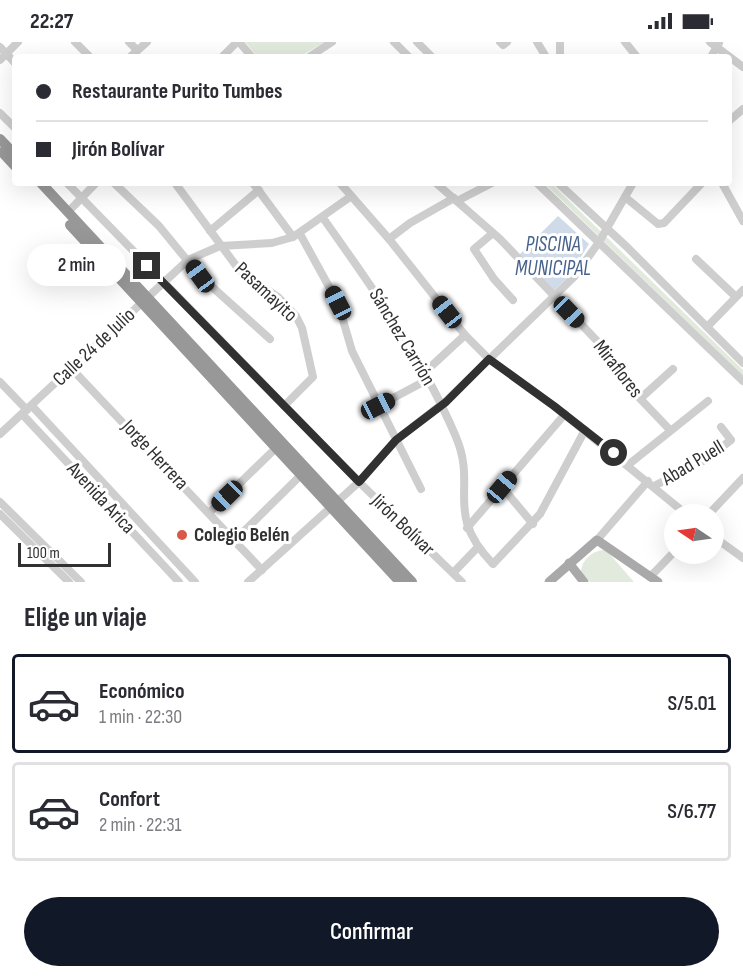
<!DOCTYPE html>
<html lang="es">
<head>
<meta charset="utf-8">
<style>
	body { margin:0; font-family:"Sofia Sans Condensed",sans-serif; background:#f2f2f3; color:#2b2b33; height:100vh; display:flex; flex-direction:column; font-size:22px; white-space:nowrap }
	* { box-sizing:border-box; margin:0 }
	p { font-size:20px; color:#7c7c81 }
	.icon { flex:none; width:33px; height:33px; fill:none; stroke:currentColor; stroke-width:2; stroke-linecap:round; stroke-linejoin:round }
	.map { position:relative; height:540px; overflow:hidden }
	.details { display:flex; flex-direction:column; background:#fff; flex:1 }
	.details>* { flex:none }
	.banner { position:absolute; left:12px; top:12px; width:720px; height:132px; border-radius:6px; box-shadow:0 6px 24px #0002; display:grid; align-content:center; height:132px; padding:0 24px; background:#fff }
	.needle { width:39px; rotate:283deg }
	.fabs { position:absolute; left:664px; top:462px; display:grid; gap:12px }
	.fabs a { display:grid; place-items:center; width:60px; height:60px; border-radius:50%; background:#fff; box-shadow:0 6px 24px #0002; font-size:30px }
	.scale { position:absolute; left:18px; bottom:15px; width:93px; box-sizing:border-box; padding-left:6px; border:3px solid #313131; border-top:0; font-size:16px; line-height:21px; white-space:nowrap; color:#313131; -webkit-text-stroke:4px #fff; paint-order:stroke }
	.end { position:absolute; width:27px; height:27px; margin:-14px; border:8px solid #313131; background:#fff; box-shadow:0 0 0 3px #fff }
	.from { border-radius:50% }
	.bubble { position:absolute; height:42px; border-radius:21px; background:#fff; box-shadow:0 6px 24px #0002; font-size:20px; font-weight:600; line-height:42px; text-align:center }
	.car { position:absolute; width:18px; height:36px; margin:-18px -9px; border-radius:8px; box-shadow:0 0 4px 2px #0007; background:linear-gradient(#222 24%,#8ab4d8 0 40%,#222 0 76%,#8ab4d8 0 86%,#222 0) }
	.banner b { display:flex; align-items:center; gap:21px; height:57px; font-size:22px }
	.banner b+b { border-top:2px solid #e1e1e2 }
	.banner i { width:15px; height:15px; background:#2b2b33 }
	ul { padding:0; list-style:none }
	li { display:flex; align-items:center; gap:18px; height:99px; margin:0 12px 9px; padding:0 12px; border:3px solid #e1e1e2; border-radius:6px }
	li div { flex:1 }
	li b { display:block; font-size:22px }
	li em { font-style:normal; font-weight:600 }
	li.active { border-color:#111827 }
	li>.icon { width:54px; height:54px; stroke-width:1.5 }
	h2 { padding:0 24px; font-size:27px; line-height:72px }
	.primary-button { display:flex; gap:12px; margin-top:auto; padding:12px 24px }
	.primary-button a { flex:1; height:69px; border-radius:36px; background:#111827; color:#fff; font-size:24px; font-weight:600; line-height:69px; text-align:center }
	.status { display:flex; justify-content:space-between; align-items:center; height:42px; padding:0 30px; background:#fff; direction:ltr }
	.status svg { height:16px; fill:currentColor }
	.map>svg:first-child { display:block }
</style>
</head>
<body>
<div class="status"><b>22:27</b><svg viewBox="0 0 49 12"><path d="M0 12V9h3v3zM5 12V6h3v6zM10 12V3h3v9zM15 12V0h3v12zM26 1h20v11H26zM47 4h2v5h-2z"/></svg></div>
<div class="map">
<svg width="743" height="540" viewBox="0 0 743 540">
	<rect width="100%" height="100%" fill="#fff"/>
	<g fill="#e2eade">
		<path d="M245,0H325L299,15H258Z"/>
		<path d="M544,141H551L743,328V334Z"/>
		<path d="M603,508L607,509L634,540H590L581,529C582,518 592,509 603,508Z"/>
	</g>
	<path fill="#d0dbea" d="M558,174L589,202L569,234L552,251L517,215Z"/>
	<g fill="none" stroke-linecap="round" stroke-linejoin="round">
		<g stroke="#cecece" stroke-width="8">
			<path d="M75,0L90,15"/>
			<path d="M129,0L137,8"/>
			<path d="M239,0L252,15"/>
			<path d="M394,0L409,15"/>
			<path d="M417,0L432,15"/>
			<path d="M500,0L503,3L507,0"/>
			<path d="M537,0L546,15"/>
			<path d="M625,0L637,15"/>
			<path d="M710,0L743,25"/>
			<path d="M0,5L15,21"/>
			<path d="M130,15L147,0"/>
			<path d="M222,15L237,0"/>
			<path d="M309,15L332,0"/>
			<path d="M560,15V0"/>
			<path d="M711,15L719,1"/>
			<path d="M0,18L18,0"/>
			<path d="M0,71L15,86"/>
			<path d="M729,79L743,67"/>
			<path d="M67,141L359,440L462,540"/>
			<path d="M114,141L159,184L200,234L270,297"/>
			<path d="M175,141L240,229L278,255L296,274L302,286L313,335L284,364"/>
			<path d="M253,141L293,195"/>
			<path d="M340,141L389,197L465,293L489,317L554,364L686,472"/>
			<path d="M436,141L500,197L599,301L628,344L670,388"/>
			<path d="M537,141L743,339"/>
			<path d="M558,141L627,205L743,321"/>
			<path d="M722,141L743,179"/>
			<path d="M625,155L658,182L664,181L702,141"/>
			<path d="M457,159L492,141"/>
			<path d="M68,170L96,141"/>
			<path d="M323,176C373,246 422,315 456,395C478,447 443,470 493,522L540,472L585,388"/>
			<path d="M210,189L259,148"/>
			<path d="M493,191L474,207L494,237L513,258"/>
			<path d="M300,192L338,261L352,309L421,447"/>
			<path d="M389,197L410,181L454,156"/>
			<path d="M696,217L735,254"/>
			<path d="M707,285L743,248"/>
			<path d="M71,326L262,528"/>
			<path d="M425,330L465,293"/>
			<path d="M0,340L27,368"/>
			<path d="M641,356L673,327"/>
			<path d="M32,364L195,540"/>
			<path d="M378,364L429,337"/>
			<path d="M22,372L179,540"/>
			<path d="M0,392L188,218L220,204L272,201L293,195L350,155"/>
			<path d="M628,423L708,359"/>
			<path d="M654,444L705,418L731,398L721,385"/>
			<path d="M502,445L533,482"/>
			<path d="M0,460L81,540"/>
			<path d="M210,470L277,405"/>
			<path d="M0,472L69,540"/>
			<path d="M709,472L743,436"/>
			<path d="M467,486L565,372"/>
			<path d="M714,495L743,516"/>
			<path d="M235,498L302,432"/>
			<path d="M597,498L648,439"/>
			<path d="M453,531L477,506"/>
			<path d="M650,535L675,509"/>
			<path d="M248,540L359,440L396,398L446,359L574,235L599,200L633,141"/>
		</g>
		<g stroke="#a9a9a9" stroke-width="9">
			<path d="M569,521L584,540"/>
			<path d="M549,540L597,498L658,540"/>
		</g>
		<g stroke="#989898" stroke-width="10">
			<path d="M0,97L15,113"/>
			<path d="M2,110L15,124"/>
			<path d="M41,141L412,540"/>
			<path d="M70,183L400,540"/>
		</g>
	</g>
	<g fill="none" stroke-linecap="round" stroke-linejoin="round">
		<path stroke="#313131" stroke-width="8" d="M147,224L359,440L396,398L446,360L489,317L554,364L614,411"/>
	</g>
	<circle fill="#d55a47" stroke="#fff" stroke-width="2" cx="182" cy="493" r="6"/>
	<g text-anchor="middle" dominant-baseline="central" stroke-width="6" stroke-linejoin="round" paint-order="stroke">
		<g font-size="20" fill="#313131" stroke="#fff">
			<text transform="translate(266 250) rotate(43)">Pasamayito</text>
			<text transform="translate(402 295) rotate(59)">Sánchez Carrión</text>
			<text transform="translate(94 305) rotate(-43)">Calle 24 de Julio</text>
			<text transform="translate(618 327) rotate(52)">Miraflores</text>
			<text transform="translate(155 413) rotate(47)">Jorge Herrera</text>
			<text transform="translate(693 421) rotate(-31)">Abad Puell</text>
			<text transform="translate(101 456) rotate(47)">Avenida Arica</text>
			<text transform="translate(403 483) rotate(44)">Jirón Bolívar</text>
		</g>
		<g font-size="20" font-weight="bold" fill="#313131" stroke="#fff" text-anchor="start">
			<text x="194" y="493">Colegio Belén</text>
		</g>
		<g font-size="21" font-style="italic" fill="#47638c" stroke="#fff">
			<text x="553" y="202">PISCINA<tspan x="553" dy="24">MUNICIPAL</tspan></text>
		</g>
	</g>
</svg>
<div class="fabs">
<a><svg class="needle" viewBox="-14 -14 28 28"><path d="M0-13l5 13h-10z" fill="#e53935"/><path d="M0 13l5-13h-10z" fill="#7c7c81"/></svg></a>
</div>
<div class="scale">100 m</div>
<i class="end from" style="left:614px;top:411px"></i>
<i class="end" style="left:147px;top:224px"></i>
<div class="bubble" style="left:27px;top:202px;width:99px">2 min</div>
<i class="car" style="left:200px;top:234px;rotate:324deg"></i>
<i class="car" style="left:338px;top:261px;rotate:333deg"></i>
<i class="car" style="left:447px;top:270px;rotate:322deg"></i>
<i class="car" style="left:569px;top:270px;rotate:136deg"></i>
<i class="car" style="left:378px;top:364px;rotate:63deg"></i>
<i class="car" style="left:502px;top:445px;rotate:40deg"></i>
<i class="car" style="left:227px;top:454px;rotate:226deg"></i>
<div class="banner">
<b><i class="from"></i>Restaurante Purito Tumbes</b>
<b><i></i>Jirón Bolívar</b>
</div>
</div>
<section class="details">
<h2>Elige un viaje</h2>
<ul>
<li class="active"><svg class="icon" aria-label="car" viewBox="0 0 24 24"><path d="M5 17H2v-5l4-1 3-4h7l3 4 3 1v5h-3M9 17h6M6 11h13"/><circle cx="7" cy="17" r="2"/><circle cx="17" cy="17" r="2"/></svg><div><b>Económico</b><p>1 min · 22:30</p></div><em>S/5.01</em></li>
<li><svg class="icon" aria-label="car" viewBox="0 0 24 24"><path d="M5 17H2v-5l4-1 3-4h7l3 4 3 1v5h-3M9 17h6M6 11h13"/><circle cx="7" cy="17" r="2"/><circle cx="17" cy="17" r="2"/></svg><div><b>Confort</b><p>2 min · 22:31</p></div><em>S/6.77</em></li>
</ul>
<div class="primary-button"><a>Confirmar</a></div>
</section>
</body>
</html>
